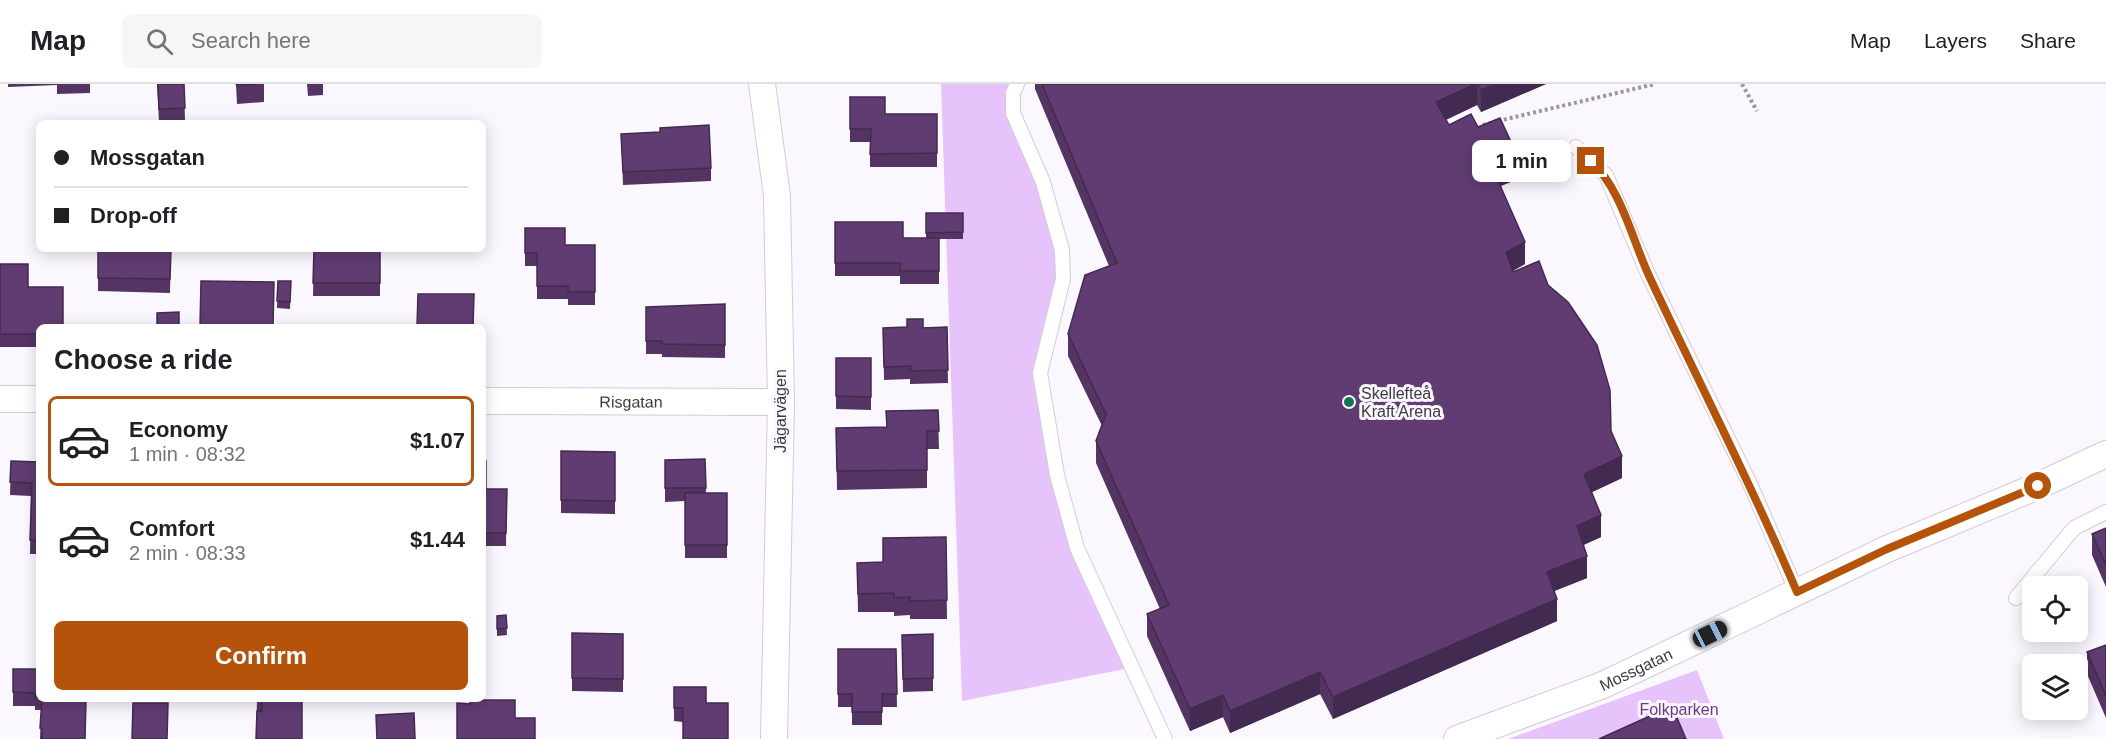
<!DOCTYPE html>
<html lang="en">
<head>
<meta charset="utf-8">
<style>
	body { margin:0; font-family:Arial,sans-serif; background:#f6f6f6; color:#202124; height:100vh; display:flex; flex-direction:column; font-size:22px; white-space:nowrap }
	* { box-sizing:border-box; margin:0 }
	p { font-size:20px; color:#757577 }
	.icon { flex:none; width:33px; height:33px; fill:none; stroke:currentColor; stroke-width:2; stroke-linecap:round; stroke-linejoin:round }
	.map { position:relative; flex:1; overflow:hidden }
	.details { position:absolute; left:36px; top:240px; width:450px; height:378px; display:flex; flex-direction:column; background:#fff; border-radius:9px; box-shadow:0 3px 15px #0003 }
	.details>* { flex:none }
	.guide { position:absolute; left:36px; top:36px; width:450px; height:132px; border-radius:9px; box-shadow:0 3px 15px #0003; display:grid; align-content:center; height:132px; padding:0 18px; background:#fff }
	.fabs { position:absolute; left:2022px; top:492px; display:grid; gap:12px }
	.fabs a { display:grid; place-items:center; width:66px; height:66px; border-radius:9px; background:#fff; box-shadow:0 3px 15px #0003; font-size:30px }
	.end { position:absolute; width:27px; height:27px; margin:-14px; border:8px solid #b45309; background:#fff; box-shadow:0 0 0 3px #fff }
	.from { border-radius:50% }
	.bubble { position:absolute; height:42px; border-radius:9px; background:#fff; box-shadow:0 3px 15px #0003; font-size:20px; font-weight:700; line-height:42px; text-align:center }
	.car { position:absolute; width:18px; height:36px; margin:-18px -9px; border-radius:8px; box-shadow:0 0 4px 2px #0007; background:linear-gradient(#222 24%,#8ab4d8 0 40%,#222 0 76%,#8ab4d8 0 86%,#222 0) }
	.guide b { display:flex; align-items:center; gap:21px; height:57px; font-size:22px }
	.guide b+b { border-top:2px solid #e0e0e0 }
	.guide i { width:15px; height:15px; background:#202124 }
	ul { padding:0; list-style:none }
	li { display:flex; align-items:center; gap:18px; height:90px; margin:0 12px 9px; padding:0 6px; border:3px solid transparent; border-radius:9px }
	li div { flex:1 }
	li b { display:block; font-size:22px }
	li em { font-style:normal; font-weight:700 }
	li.current { border-color:#b45309 }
	li>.icon { width:54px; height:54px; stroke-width:1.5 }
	h2 { padding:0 18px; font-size:27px; line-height:72px }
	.primary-button { display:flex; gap:12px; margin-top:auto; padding:12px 18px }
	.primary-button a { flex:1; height:69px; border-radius:9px; background:#b45309; color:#fff; font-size:24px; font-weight:700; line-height:69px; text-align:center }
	header { display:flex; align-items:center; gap:36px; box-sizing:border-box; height:84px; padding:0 30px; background:#fff; border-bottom:2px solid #e0e0e0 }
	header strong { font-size:28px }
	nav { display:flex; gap:33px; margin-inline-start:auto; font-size:21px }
	.search { width:420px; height:54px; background:#f6f6f6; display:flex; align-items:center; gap:15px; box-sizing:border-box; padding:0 21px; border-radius:9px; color:#757577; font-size:22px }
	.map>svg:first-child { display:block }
</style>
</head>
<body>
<header>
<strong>Map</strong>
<div class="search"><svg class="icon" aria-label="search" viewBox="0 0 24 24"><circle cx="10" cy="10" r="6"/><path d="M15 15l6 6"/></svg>Search here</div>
<nav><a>Map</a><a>Layers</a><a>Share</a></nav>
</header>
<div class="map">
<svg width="2106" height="655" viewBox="0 0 2106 655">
	<rect width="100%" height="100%" fill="#fbf7fe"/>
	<g fill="#e6c4fb">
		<path d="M941,0H1017L1013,9L1062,166L1040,289L1077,464L1130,584L962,617Z"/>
		<path d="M1697,586L1724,655H1508Z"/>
	</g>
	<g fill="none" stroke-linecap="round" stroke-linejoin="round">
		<g stroke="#d4cadb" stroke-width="16">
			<g id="lane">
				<path d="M1017,0L1013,9V29L1043,98L1062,166L1063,195L1040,289L1057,391L1077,464L1165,655"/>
				<path d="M1576,63L1606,91L1648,190L1750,400L1797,508"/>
				<path d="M2016,514L2074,444L2106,428"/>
			</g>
		</g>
		<g stroke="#d4cadb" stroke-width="28">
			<g id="street">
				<path d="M762,0L777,112L781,318L774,655"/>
				<path d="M0,315H39"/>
				<path id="s1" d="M483,317L781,318"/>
				<path id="s2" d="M1457,655L1603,601L1887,465L2038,402L2106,370"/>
			</g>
		</g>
		<g stroke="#9b979d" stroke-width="4" stroke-dasharray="3 3" stroke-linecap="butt">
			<path d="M1742,0L1757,27"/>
			<path d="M1498,37L1655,0"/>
			<path d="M1483,41L1491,39"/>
		</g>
		<use href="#lane" stroke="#fff" stroke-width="14"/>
		<use href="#street" stroke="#fff" stroke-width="26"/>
	</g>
	<g fill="#533463">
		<path d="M8,0H90V9L57,10V1L8,3Z"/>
		<path d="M157,0H184L185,37L159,38Z"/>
		<path d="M236,0H264V18L237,20Z"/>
		<path d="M307,0H323V11L308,12Z"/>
		<path d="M1035,0H1546L1481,28L1477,21L1446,36L1449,41L1478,43L1518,95L1501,102L1525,180L1513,187L1548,201L1611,347L1622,394L1592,408L1601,453L1583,461L1587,494L1554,507L1557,537L1333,635L1320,610L1230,649L1223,633L1190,647L1147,552V530L1160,525L1096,379V357L1102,342L1068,272V250L1109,182L1035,5Z"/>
		<path d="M850,13L885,30H937V83H870V58H850Z"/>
		<path d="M621,50L711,84V97L623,101Z"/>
		<path d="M926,129H963V155H939V200H900V192H835V138L903,154H926Z"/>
		<path d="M525,144L565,161H595V221H568V215H537V182H525Z"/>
		<path d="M98,165H171L170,209L98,207Z"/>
		<path d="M314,165H380V212H313Z"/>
		<path d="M0,180L28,203L39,243V263H0Z"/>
		<path d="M278,197H291L290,225L277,224Z"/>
		<path d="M725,220V274L662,273V270H646V223Z"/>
		<path d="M947,243L948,299L910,300V295L884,296L883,244Z"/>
		<path d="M836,274H871V326L836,325Z"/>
		<path d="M938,326L939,365H927V404L837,406L836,344L886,343Z"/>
		<path d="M561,367L615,368V430L561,429Z"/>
		<path d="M705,375L706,409H727V474H685V417L665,418V376Z"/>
		<path d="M11,377L39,378V470H30L31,412L10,411Z"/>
		<path d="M483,377L486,405H507L506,462H483Z"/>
		<path d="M2106,444V503L2092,471V450Z"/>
		<path d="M946,453L947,535H910V531L894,532V528H858L857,479L883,478Z"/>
		<path d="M506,531L507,551L497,552V532Z"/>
		<path d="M572,549L623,550V608L572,607Z"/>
		<path d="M933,550V607L903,608L902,551Z"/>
		<path d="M2106,561V634L2087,590V568Z"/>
		<path d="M838,565H896L897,623H882V641H852V623H838Z"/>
		<path d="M13,585H39V615H86L85,655H40L41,626H35V622H13Z"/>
		<path d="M674,603H706L683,638L674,637Z"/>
		<path d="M257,615H302L256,655Z"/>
	</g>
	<g fill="#432a50">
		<path d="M1475,0H1477V21L1436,40V18Z"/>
		<path d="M1495,0H1546L1481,28V6Z"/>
		<path d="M1518,73V95L1492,105V83Z"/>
		<path d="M1525,158V180L1506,190V168Z"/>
		<path d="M1622,372V394L1584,412V390Z"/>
		<path d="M1601,431V453L1577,464V442Z"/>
		<path d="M1587,472V494L1547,510V488Z"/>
		<path d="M1557,515V537L1333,635V613Z"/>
		<path d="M1320,588V610L1230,649V627Z"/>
		<path d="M1223,611V633L1190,647V625Z"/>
	</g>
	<g fill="#603c73" stroke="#432a50" stroke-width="1.5">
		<path d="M158,0H184L185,24L159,25Z"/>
		<path d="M236,0H258L237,1Z"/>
		<path d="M1042,0H1475L1436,18L1449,41L1471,30L1478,43L1500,34L1518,73L1492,83L1525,158L1506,168L1513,188L1539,177L1548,201L1568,218L1597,261L1610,306L1611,347L1622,372L1584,390L1601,431L1577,442L1587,472L1547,488L1557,515L1333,613L1320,588L1230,627L1223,611L1190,625L1147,530L1169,521L1096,357L1106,330L1068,250L1085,191L1117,179Z"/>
		<path d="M1478,0H1495L1481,6Z"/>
		<path d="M850,13H885V30H937V69L870,70L871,45H850Z"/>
		<path d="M709,41L711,84L623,88L621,50L660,48V44Z"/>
		<path d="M926,129H963V148L926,149Z"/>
		<path d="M835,138H903V154H939V187H900V179H835Z"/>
		<path d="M525,144H565V161H595V208H568V202H537V169H525Z"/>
		<path d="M98,165H171L170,195L98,194Z"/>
		<path d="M314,165H380V199H313Z"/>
		<path d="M0,180H28V203H63V243H39V250H0Z"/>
		<path d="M201,197L274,198L273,243H200Z"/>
		<path d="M278,197H291L290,218L277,217Z"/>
		<path d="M418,210H474L473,243H417Z"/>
		<path d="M725,220V261L662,260V257H646V223Z"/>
		<path d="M179,228V243H157V229Z"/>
		<path d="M907,235H923V244L947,243L948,286L910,287L911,282L884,283L883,244L907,243Z"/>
		<path d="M836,274H871V313L836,312Z"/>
		<path d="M938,326L939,347H927V386L837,387L836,344L887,343L886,327Z"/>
		<path d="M561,367L615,368V417L561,416Z"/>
		<path d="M705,375L706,404H665V376Z"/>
		<path d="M11,377L39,378V457L30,456L32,399L10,398Z"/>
		<path d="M483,377H486V405H507L506,449H483Z"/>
		<rect x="685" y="409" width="42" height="52"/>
		<path d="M2106,444V481L2092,450Z"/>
		<path d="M946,453L947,516L910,517V513L894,514V509L858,510L857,479L883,478V454Z"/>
		<path d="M506,531L507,544L497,545V532Z"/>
		<path d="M572,549L623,550V595L572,594Z"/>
		<path d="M933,550V594L903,595L902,551Z"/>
		<path d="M2106,561V612L2087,568Z"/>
		<path d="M838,565H896L897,610H882V628H852V610H838Z"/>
		<path d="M13,585H39V613H35L36,609L13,608Z"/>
		<path d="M674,603H706V619H728V655H683V624H674Z"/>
		<path d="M42,615H86L85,655H42V644H40Z"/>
		<path d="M257,615H302V655H256L257,627H262V616Z"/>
		<path d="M470,616H515V634H535V655H457V619L470,620Z"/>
		<path d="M133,619H168L167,655H132Z"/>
		<path d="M1672,622L1686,655H1599Z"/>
		<path d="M414,629L415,655H377L376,631Z"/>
	</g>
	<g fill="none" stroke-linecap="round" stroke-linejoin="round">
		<path stroke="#b45309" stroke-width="8" d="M1591,77C1622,106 1632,156 1650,194C1699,299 1752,401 1797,508L1887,465L2038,402"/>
	</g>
	<circle fill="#0c7954" stroke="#fbf7fe" stroke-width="2" cx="1349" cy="318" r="6"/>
	<g text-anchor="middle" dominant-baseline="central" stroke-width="6" stroke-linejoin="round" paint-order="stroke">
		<g font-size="16" fill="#3e3a40" stroke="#fbf7fe" text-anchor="start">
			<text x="1361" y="309">Skellefteå<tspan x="1361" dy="18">Kraft Arena</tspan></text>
		</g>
		<g font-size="16" fill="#3e3a40" stroke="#fbf7fe">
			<text stroke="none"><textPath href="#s1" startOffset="148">Risgatan</textPath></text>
			<text transform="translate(780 327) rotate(-90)">Jägarvägen</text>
			<text stroke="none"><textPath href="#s2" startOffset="192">Mossgatan</textPath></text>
		</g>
		<g font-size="16" fill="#6b3a85" stroke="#fbf7fe">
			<text x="1679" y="625">Folkparken</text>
		</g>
	</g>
</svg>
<div class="fabs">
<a><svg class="icon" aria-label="locate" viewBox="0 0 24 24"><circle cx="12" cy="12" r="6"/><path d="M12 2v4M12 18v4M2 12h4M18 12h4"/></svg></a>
<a><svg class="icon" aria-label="layers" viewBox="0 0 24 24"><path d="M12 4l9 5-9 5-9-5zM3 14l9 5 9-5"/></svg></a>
</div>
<i class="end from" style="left:2038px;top:402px"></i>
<i class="end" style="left:1591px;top:77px"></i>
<div class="bubble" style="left:1472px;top:56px;width:99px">1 min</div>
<i class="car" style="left:1710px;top:550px;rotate:64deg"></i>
<div class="guide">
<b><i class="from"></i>Mossgatan</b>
<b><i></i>Drop-off</b>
</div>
<section class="details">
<h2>Choose a ride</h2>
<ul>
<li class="current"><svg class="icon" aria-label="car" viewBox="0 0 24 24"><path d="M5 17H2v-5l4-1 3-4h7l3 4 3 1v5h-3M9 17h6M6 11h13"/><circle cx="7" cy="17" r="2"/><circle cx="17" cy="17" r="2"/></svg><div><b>Economy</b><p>1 min · 08:32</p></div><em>$1.07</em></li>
<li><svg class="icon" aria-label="car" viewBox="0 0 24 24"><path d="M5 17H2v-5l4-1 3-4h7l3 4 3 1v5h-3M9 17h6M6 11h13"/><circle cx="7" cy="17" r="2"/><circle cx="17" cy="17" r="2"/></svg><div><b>Comfort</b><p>2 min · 08:33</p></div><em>$1.44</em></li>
</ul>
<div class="primary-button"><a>Confirm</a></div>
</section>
</div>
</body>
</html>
